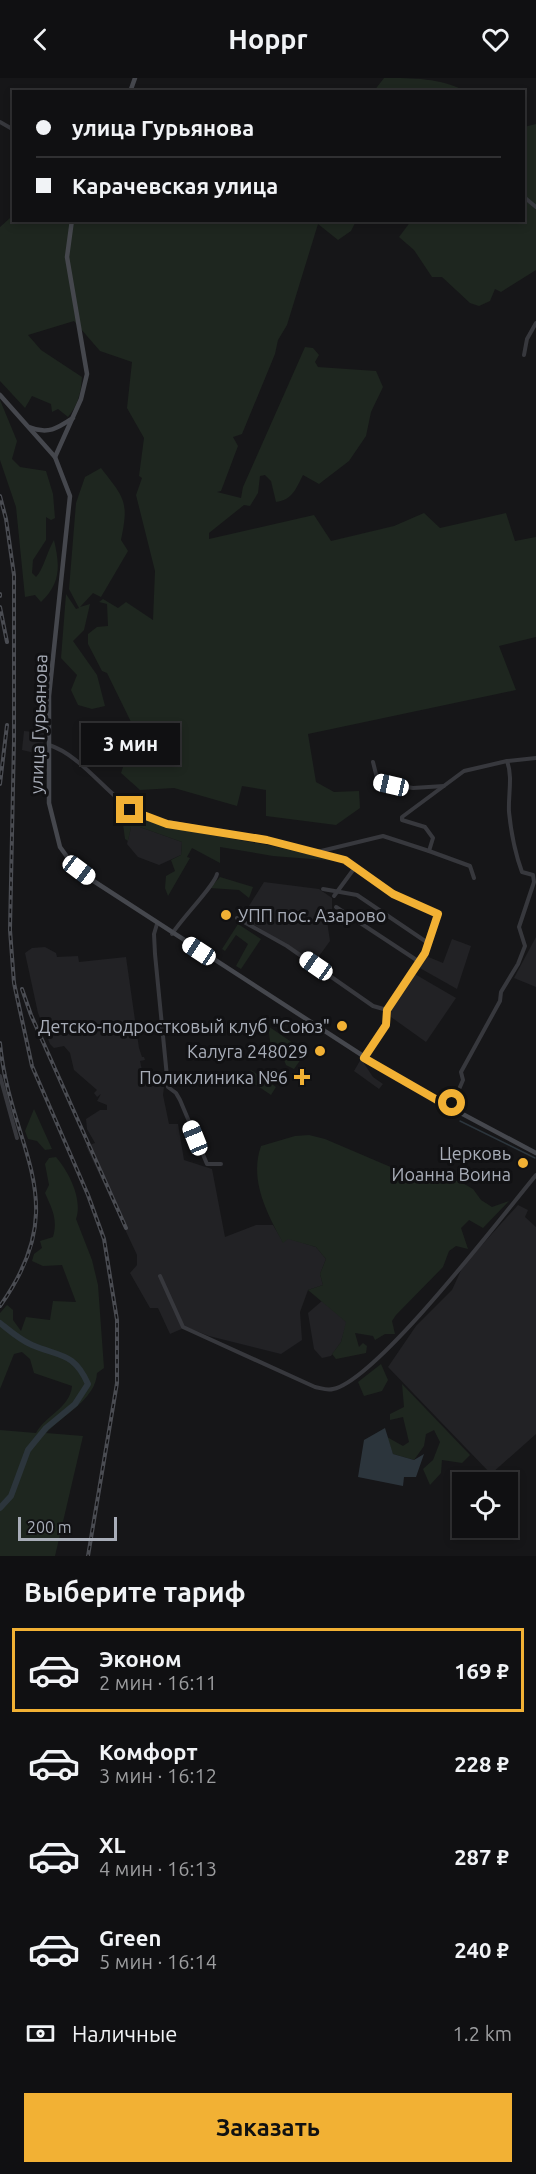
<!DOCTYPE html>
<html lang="ru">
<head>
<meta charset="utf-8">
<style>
	body { margin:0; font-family:Ubuntu,sans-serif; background:#19191b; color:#f1f3f6; height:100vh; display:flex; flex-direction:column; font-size:22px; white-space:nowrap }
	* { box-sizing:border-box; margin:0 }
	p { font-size:20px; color:#9c9d9f }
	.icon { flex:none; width:33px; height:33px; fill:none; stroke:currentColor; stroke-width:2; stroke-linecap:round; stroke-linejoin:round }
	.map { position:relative; height:1478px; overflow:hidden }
	.panel { display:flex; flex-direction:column; background:#101012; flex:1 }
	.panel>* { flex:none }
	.guide { position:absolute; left:12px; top:12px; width:513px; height:132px; border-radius:0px; box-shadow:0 3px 9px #0003,0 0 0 2px #303032; display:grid; align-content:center; height:132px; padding:0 24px; background:#101012 }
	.controls { position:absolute; left:452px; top:1394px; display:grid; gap:12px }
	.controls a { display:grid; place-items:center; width:66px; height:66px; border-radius:0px; background:#101012; box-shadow:0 3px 9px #0003,0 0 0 2px #303032; font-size:30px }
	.scale { position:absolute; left:18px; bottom:15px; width:99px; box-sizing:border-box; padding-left:6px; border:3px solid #a8adb8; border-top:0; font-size:16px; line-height:21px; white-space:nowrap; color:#a8adb8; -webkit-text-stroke:4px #111113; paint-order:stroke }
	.end { position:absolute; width:27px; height:27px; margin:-14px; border:8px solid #f2b134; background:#111; box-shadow:0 0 0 3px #111 }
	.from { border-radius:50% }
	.bubble { position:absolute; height:42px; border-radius:0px; background:#101012; box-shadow:0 3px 9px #0003,0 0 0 2px #303032; font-size:20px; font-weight:700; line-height:42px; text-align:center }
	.car { position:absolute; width:18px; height:36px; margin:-18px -9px; border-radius:8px; box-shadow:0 0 4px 2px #0007; background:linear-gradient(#fff 24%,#345 0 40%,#fff 0 76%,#345 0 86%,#fff 0) }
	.guide b { display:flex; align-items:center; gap:21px; height:57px; font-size:22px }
	.guide b+b { border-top:2px solid #303032 }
	.guide i { width:15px; height:15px; background:#f1f3f6 }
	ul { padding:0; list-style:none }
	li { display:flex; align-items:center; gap:18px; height:84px; margin:0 12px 9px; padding:0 12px; border:3px solid transparent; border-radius:0px }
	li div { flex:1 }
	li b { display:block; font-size:22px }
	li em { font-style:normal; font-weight:700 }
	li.on { border-color:#f2b134 }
	li>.icon { width:54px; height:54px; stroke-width:1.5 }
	h2 { padding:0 24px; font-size:27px; line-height:72px }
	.pay { display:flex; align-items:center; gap:15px; height:66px; padding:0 24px; font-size:22px }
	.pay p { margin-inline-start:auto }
	.button { display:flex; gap:12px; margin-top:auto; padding:12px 24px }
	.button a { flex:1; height:69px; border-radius:0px; background:#f2b134; color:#111; font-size:24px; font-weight:700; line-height:69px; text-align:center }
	header { display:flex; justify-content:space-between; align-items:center; height:78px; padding:0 24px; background:#101012; font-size:27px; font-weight:700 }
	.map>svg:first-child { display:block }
</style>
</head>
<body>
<header><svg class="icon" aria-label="back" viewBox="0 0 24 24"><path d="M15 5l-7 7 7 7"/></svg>Hoppr<svg class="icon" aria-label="heart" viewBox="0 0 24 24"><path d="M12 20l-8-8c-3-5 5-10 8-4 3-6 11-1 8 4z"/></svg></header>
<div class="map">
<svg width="536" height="1478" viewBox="0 0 536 1478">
	<rect width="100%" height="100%" fill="#161618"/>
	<g fill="#222225">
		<path d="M24,653L44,655L43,677L22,672Z"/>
		<path d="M131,749H140L182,764L181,777L159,787L138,779L127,766Z"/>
		<path d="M264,804L319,811L332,820V834L327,843L330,863L314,885L242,839Z"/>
		<path d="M536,859V909L514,900Z"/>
		<path d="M452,861L471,868L457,911L418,889L426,878L443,885Z"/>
		<path d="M45,869L56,875L57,879L78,878L79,884L126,879L139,970L142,979H144L145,982L140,983L145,1006L148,1008L158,1001L164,1009L163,1017L169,1046H178L184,1082L212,1091L225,1159L256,1147H273L283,1164L287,1160L316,1169L326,1181L320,1196L323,1207L308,1212L300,1234L302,1262L281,1276L209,1258L186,1249L170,1256L158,1230H150L130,1195L137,1187V1177L86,1068L95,1065L87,1051L86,1041L100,1032H107V1027L97,1023L101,1016L97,1019L94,1015L97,1012L74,992L70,975L64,968L54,970L50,966L38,935L25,875L32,870Z"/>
		<path d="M413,895L456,920L426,964L391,939V928Z"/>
		<path d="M361,981L373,999L383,1006L379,1011L354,993Z"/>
		<path d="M518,1127L528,1132L525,1139L536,1149V1356L491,1396L388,1289L416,1248L452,1212L463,1188Z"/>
		<path d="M322,1223L347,1244L341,1264L331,1278L322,1280L314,1271L308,1235Z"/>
	</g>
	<g fill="#1e261f">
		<path d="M384,0C413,0 441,0 465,13L473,11L480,13H374Z"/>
		<path d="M536,46V192L501,214L495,211L490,223L479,228L470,225L442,199H432L414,172L399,159L411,143L524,142V49Z"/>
		<path d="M13,124L14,142L356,143L351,153L338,162L318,146L287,247L278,262L275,276L242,356L233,359L238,368L221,413L217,414L241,420L243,409L305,269L313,270L319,277L315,284L318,289L376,293L383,309L371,334L366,358L349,383L319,406L303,397C296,411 292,422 276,424L271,403L265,397L260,398L258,415L250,428L244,427L209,455V461L314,437L331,463L394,448L424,435L440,450L506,435L515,463L536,459V559L499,568L516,612L308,656L316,704L334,714L359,713L360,730L336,747L266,738V712L242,708L237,728L174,710L140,712L121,695C127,678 128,663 132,646L107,595L102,593L88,566V556L97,549L108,548L107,526L99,524L103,521L118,530L126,524L153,542L155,493L136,417L142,400L139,398L144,360L127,330L132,284L100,273L74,243L28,257L41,272L82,299C81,315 78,327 68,339L58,331L52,334L51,326L32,318L25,330L0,303V149L10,140Z"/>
		<path d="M0,322L17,363L12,381L20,389L46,393L53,416L55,440L51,442L46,439V462L33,482L32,495L36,499C43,492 47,474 54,462C60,488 61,505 41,524L35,517L25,519L16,429L0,382Z"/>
		<path d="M101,390C125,421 129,423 121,462L128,473L101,519L93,515L80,529L90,526L84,552L73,563L97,597L105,628L92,631L78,627L71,612L77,597L61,580L66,516L76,531L79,530L69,511L76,425L85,399Z"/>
		<path d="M128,734L176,751L268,767L337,783L273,778L220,769V785L192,770L187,779L190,780L168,818L165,810L166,798L175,793L171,782L181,777L182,764L140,749H131L128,763L125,761L122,738Z"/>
		<path d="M220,799L253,809L249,820L239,812L210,810Z"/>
		<path d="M238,846L261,861L241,891L236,888L248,866L236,857L225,873L222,871Z"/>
		<path d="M268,948L306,974L294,991L286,987L281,974L271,970Z"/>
		<path d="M251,992L276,1009L271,1017L246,1000Z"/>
		<path d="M34,1031L52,1071L45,1072L37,1063L28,1061L25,1053Z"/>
		<path d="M309,1057L325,1061L393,1090L445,1103H459L473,1111L481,1122L492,1129L509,1123L483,1150L469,1142L461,1150L468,1171L456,1168L449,1173L443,1189L396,1237L392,1243L395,1256H385L375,1262L373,1258L355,1255L359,1269L363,1265L367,1268L366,1275L336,1281L332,1276L341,1264L346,1244L308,1212L323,1207L320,1196L326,1181L316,1169L288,1161L283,1165C267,1135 249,1102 261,1068L295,1058Z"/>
		<path d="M56,1079C69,1094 83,1122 76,1141L92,1182L98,1207L104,1290L97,1295C96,1321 63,1337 46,1355L83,1358L55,1478H0V1352L36,1355C46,1337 70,1330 72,1308L34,1295L30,1281L22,1274L14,1276L0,1311V1235L7,1227L13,1232V1242L21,1253L26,1239L50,1242L53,1223L76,1224L62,1187L43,1188L32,1183L34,1176L42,1170L40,1163L53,1159C58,1141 52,1131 45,1115L49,1107L45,1086L49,1080Z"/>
		<path d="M381,1286L388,1302L382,1313L364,1318L358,1304Z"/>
		<path d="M402,1306L470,1377L462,1385L442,1382L441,1395L430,1407L423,1391L433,1382L440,1364L434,1352L426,1356L424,1368L414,1382L393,1376L387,1359L403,1368L409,1364L403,1339L390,1342V1336L404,1329Z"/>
	</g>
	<path fill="#2c353c" d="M385,1350L393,1376L414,1382L424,1376L416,1399H404L403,1408L358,1399L364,1362Z"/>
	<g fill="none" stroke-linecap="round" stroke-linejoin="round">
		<path stroke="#2c353c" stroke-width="1.5" d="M460,1043L535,1080"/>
		<path stroke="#2c353c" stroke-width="6" d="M0,1245C10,1253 20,1262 32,1267C60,1279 74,1274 88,1306L75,1326L46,1350L28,1372L11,1418L0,1430"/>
		<g stroke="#37383d" stroke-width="4">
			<path d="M0,44L14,52"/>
			<path d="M524,119L536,129"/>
			<path d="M524,277L527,261L536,245"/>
			<path d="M49,667C84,678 110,723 146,740L267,762L345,782L393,816L438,836L425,875L387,932L386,947L364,979"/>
			<path d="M373,684L378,704L413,710L444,708"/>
			<path d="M317,774L383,758L429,773"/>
			<path d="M474,800L470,788L429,773L433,760L425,749L402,742V739L464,693L507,683L536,680"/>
			<path d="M323,811L357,817L428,865"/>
			<path d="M334,818L356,788"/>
			<path d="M336,829L418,883"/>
			<path d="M237,840L287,868L373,928L387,932"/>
			<path d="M157,846L154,856L155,876L168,1009L176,1015L180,1022L207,1086H221"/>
			<path d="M172,856C181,841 215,807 217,796"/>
			<path d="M0,998L17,1060"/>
			<path d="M451,1030L463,1002L461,994L500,923L501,914L518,886L525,868L519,849L534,804L533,797L522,794C515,775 511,754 509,734C508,717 513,699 507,683"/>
			<path d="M160,1198L183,1249L315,1309C321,1310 327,1313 333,1311C377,1302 502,1138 536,1097"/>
		</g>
		<g stroke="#45474d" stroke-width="4.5">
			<path d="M130,14L135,0"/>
			<path d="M0,317L55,379L70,418L49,618V725L60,769L73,787L92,802L408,1007L536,1075"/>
			<path d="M29,349C48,357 58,350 73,340"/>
			<path d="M55,379L81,321L87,296L67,179L72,142"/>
		</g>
		<g stroke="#4a4c52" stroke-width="4">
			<g id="rail">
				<path d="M0,418L6,441L14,497V662L10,852L14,905L32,988L88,1117L104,1161L117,1242V1305L88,1478"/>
				<path d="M0,516V518"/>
				<path d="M0,529L7,564"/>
				<path d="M0,706L7,647"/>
				<path d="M22,911L31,937L126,1150"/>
				<path d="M0,965C10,1072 76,1122 0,1228"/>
			</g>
		</g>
		<use href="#rail" stroke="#111113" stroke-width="1.5" stroke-dasharray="4.5" stroke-linecap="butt"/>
	</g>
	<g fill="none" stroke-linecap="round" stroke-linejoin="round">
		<path stroke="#f2b134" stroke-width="8" d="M130,732L167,746L267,762L345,782L393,816L438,836L425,875L387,932L386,947L364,980L451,1030L452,1025"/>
	</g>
	<g fill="#f2b134" stroke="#111113" stroke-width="2">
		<circle cx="226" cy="837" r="6"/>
		<circle cx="342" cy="948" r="6"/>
		<circle cx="320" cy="973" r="6"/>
		<path d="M299 990h6v6h6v6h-6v6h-6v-6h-6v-6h6z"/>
		<circle cx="523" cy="1085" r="6"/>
	</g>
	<g text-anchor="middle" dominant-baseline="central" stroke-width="6" stroke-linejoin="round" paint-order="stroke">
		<g font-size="18" fill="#a8adb8" stroke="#111113">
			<text transform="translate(38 646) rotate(-88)">улица Гурьянова</text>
		</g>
		<g font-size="18" fill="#a8adb8" stroke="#111113" text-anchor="end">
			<text x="238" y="837" text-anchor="start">УПП пос. Азарово</text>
			<text x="330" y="948">Детско-подростковый клуб "Союз"</text>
			<text x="308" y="973">Калуга 248029</text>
			<text x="288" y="999">Поликлиника №6</text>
			<text x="511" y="1075">Церковь<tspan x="511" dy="21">Иоанна Воина</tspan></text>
		</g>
	</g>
</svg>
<div class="controls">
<a><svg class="icon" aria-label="locate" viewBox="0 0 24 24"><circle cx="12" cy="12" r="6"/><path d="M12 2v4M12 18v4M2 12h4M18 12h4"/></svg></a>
</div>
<div class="scale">200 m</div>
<i class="end from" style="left:452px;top:1025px"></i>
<i class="end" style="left:130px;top:732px"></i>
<div class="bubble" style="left:81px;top:645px;width:99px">3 мин</div>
<i class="car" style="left:391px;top:707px;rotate:283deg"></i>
<i class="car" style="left:79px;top:792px;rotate:127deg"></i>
<i class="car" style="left:199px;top:873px;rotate:303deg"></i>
<i class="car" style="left:316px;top:888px;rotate:305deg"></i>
<i class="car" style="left:195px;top:1060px;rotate:338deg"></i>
<div class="guide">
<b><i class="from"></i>улица Гурьянова</b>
<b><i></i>Карачевская улица</b>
</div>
</div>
<section class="panel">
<h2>Выберите тариф</h2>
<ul>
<li class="on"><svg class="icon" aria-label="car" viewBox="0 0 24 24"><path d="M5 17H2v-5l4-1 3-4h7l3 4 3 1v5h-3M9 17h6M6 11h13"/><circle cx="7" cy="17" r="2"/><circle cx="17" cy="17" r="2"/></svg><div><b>Эконом</b><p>2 мин · 16:11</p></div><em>169 ₽</em></li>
<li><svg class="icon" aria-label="car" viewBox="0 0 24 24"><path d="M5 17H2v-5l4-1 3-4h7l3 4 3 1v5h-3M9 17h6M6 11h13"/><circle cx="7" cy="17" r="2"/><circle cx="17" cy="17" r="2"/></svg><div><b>Комфорт</b><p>3 мин · 16:12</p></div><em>228 ₽</em></li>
<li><svg class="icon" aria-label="car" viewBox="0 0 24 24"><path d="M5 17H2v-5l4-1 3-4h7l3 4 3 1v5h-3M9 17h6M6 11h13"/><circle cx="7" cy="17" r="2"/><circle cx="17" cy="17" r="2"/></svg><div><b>XL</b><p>4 мин · 16:13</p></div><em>287 ₽</em></li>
<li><svg class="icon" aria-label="car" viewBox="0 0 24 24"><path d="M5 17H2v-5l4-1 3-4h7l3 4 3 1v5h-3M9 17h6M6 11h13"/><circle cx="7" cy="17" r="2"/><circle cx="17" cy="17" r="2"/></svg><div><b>Green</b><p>5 мин · 16:14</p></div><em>240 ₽</em></li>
</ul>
<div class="pay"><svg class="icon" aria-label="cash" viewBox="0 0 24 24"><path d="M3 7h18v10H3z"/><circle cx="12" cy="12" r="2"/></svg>Наличные<p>1.2 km</p></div>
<div class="button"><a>Заказать</a></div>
</section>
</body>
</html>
